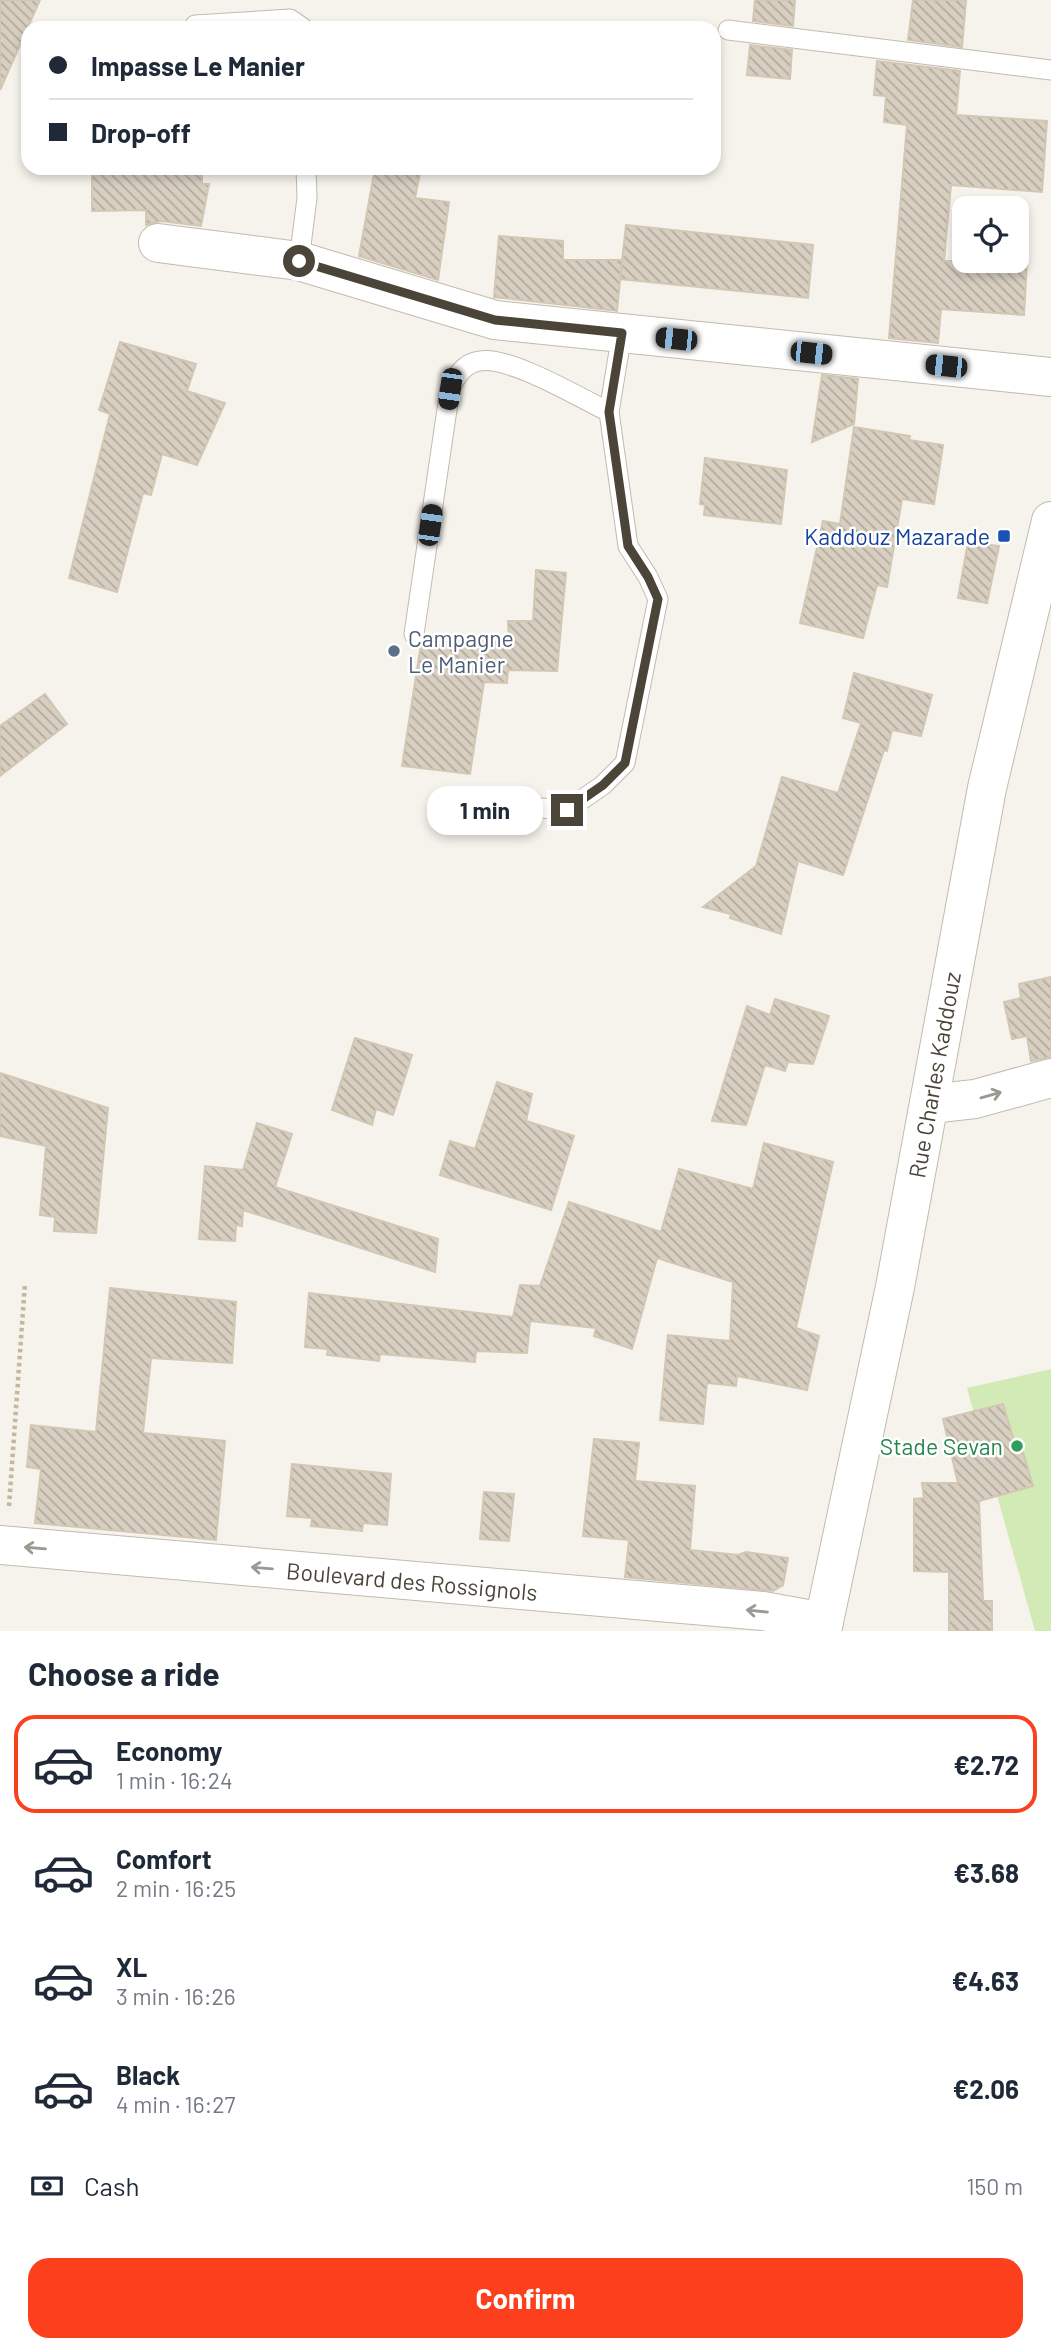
<!DOCTYPE html>
<html lang="en">
<head>
<meta charset="utf-8">
<style>
	body { margin:0; font-family:Barlow,sans-serif; background:#f6f6f7; color:#1f2937; height:100vh; display:flex; flex-direction:column; font-size:26px; white-space:nowrap }
	* { box-sizing:border-box; margin:0 }
	p { font-size:23px; color:#747a83 }
	.icon { flex:none; width:38px; height:38px; fill:none; stroke:currentColor; stroke-width:2; stroke-linecap:round; stroke-linejoin:round }
	.map { position:relative; height:1631px; overflow:hidden }
	.sheet { display:flex; flex-direction:column; background:#fff; flex:1 }
	.sheet>* { flex:none }
	.banner { position:absolute; left:21px; top:21px; width:700px; height:154px; border-radius:21px; box-shadow:0 4px 10px #0003; display:grid; align-content:center; height:154px; padding:0 28px; background:#fff }
	.buttons { position:absolute; left:952px; top:196px; display:grid; gap:14px }
	.buttons a { display:grid; place-items:center; width:77px; height:77px; border-radius:14px; background:#fff; box-shadow:0 4px 10px #0003; font-size:35px }
	.end { position:absolute; width:32px; height:32px; margin:-16px; border:9px solid #4b4439; background:#fff; box-shadow:0 0 0 4px #fff }
	.from { border-radius:50% }
	.bubble { position:absolute; height:49px; border-radius:21px; background:#fff; box-shadow:0 4px 10px #0003; font-size:23px; font-weight:700; line-height:49px; text-align:center }
	.car { position:absolute; width:21px; height:42px; margin:-21px -10px; border-radius:9px; box-shadow:0 0 5px 2px #0007; background:linear-gradient(#222 24%,#8ab4d8 0 40%,#222 0 76%,#8ab4d8 0 86%,#222 0) }
	.banner b { display:flex; align-items:center; gap:24px; height:66px; font-size:26px }
	.banner b+b { border-top:2px solid #e0e1e3 }
	.banner i { width:18px; height:18px; background:#1f2937 }
	ul { padding:0; list-style:none }
	li { display:flex; align-items:center; gap:21px; height:98px; margin:0 14px 10px; padding:0 14px; border:4px solid transparent; border-radius:21px }
	li div { flex:1 }
	li b { display:block; font-size:26px }
	li em { font-style:normal; font-weight:700 }
	li.on { border-color:#fc3f1d }
	li>.icon { width:63px; height:63px; stroke-width:1.5 }
	h2 { padding:0 28px; font-size:32px; line-height:84px }
	.pay { display:flex; align-items:center; gap:18px; height:77px; padding:0 28px; font-size:26px }
	.pay p { margin-inline-start:auto }
	.primary-button { display:flex; gap:14px; margin-top:auto; padding:14px 28px }
	.primary-button a { flex:1; height:80px; border-radius:21px; background:#fc3f1d; color:#fff; font-size:28px; font-weight:700; line-height:80px; text-align:center }
	.map>svg:first-child { display:block }
</style>
</head>
<body>
<div class="map">
<svg width="1051" height="1631" viewBox="0 0 1051 1631">
	<defs>
		<pattern id="building-back-hatch" width="6" height="6" patternUnits="userSpaceOnUse" patternTransform="scale(1.75)"><rect width="6" height="6" fill="#d8cfc1"/><path d="M-1 5l2 2M0 0l6 6M5-1l2 2" fill="none" stroke="#b1aa9e"/></pattern>
	</defs>
	<rect width="100%" height="100%" fill="#f6f3ec"/>
	<path fill="#d2eab5" d="M1051,1369V1631H1035L967,1388Z"/>
	<g fill="url(#building-back-hatch)" stroke="#d3c7b4" stroke-width="2">
		<path d="M0,0H40L0,90Z"/>
		<path d="M755,0H795L793,26L753,21Z"/>
		<path d="M913,0H966L962,47L908,40Z"/>
		<path d="M750,45L792,50L790,79L747,75Z"/>
		<path d="M877,61L960,71L956,115L1047,121L1042,192L951,185L944,261H1027L1024,315L941,309L938,343L889,338L907,125L884,122L886,96L874,95Z"/>
		<path d="M92,168H202V184H209L201,226L161,221L146,225V210L92,211Z"/>
		<path d="M375,168H421L415,198L449,202L438,280L359,256Z"/>
		<path d="M626,225L813,245L808,298L620,279Z"/>
		<path d="M499,236L563,241V260H622L617,311L494,297Z"/>
		<path d="M120,342L196,364L187,391L225,403L197,465L162,454L151,495L143,493L117,592L69,578L110,414L99,410Z"/>
		<path d="M822,375L858,379L854,424L812,442Z"/>
		<path d="M854,427L910,436L909,440L943,445L934,504L902,499L887,587L877,585L863,638L800,623L823,521L840,524Z"/>
		<path d="M705,458L787,470L781,524L704,515L705,505L700,504Z"/>
		<path d="M968,542L999,546L987,603L958,598Z"/>
		<path d="M536,570L566,573L557,671L508,670L507,683L484,682L470,774L402,766L421,644L423,642L509,641L508,621H533Z"/>
		<path d="M854,673L932,695L921,736L892,730L887,751L884,750L843,875L798,861L781,934L730,918L731,914L703,907L756,866L782,777L838,793L861,723L843,718Z"/>
		<path d="M45,694L67,724L0,776V726Z"/>
		<path d="M1051,977V1057L1031,1061L1027,1036L1012,1039L1004,1002L1021,998L1019,984Z"/>
		<path d="M775,999L829,1016L813,1064L788,1062L785,1071L765,1065L746,1125L712,1121L747,1006L770,1015Z"/>
		<path d="M355,1038L412,1055L393,1115L376,1109L372,1125L332,1110Z"/>
		<path d="M0,1073L108,1108L96,1233L54,1231L55,1217L40,1215L46,1146L0,1136Z"/>
		<path d="M497,1082L532,1094L526,1121L574,1136L551,1210L440,1175L450,1141L475,1149Z"/>
		<path d="M257,1123L292,1134L275,1187L438,1239L435,1272L243,1210L242,1226L236,1225L235,1241L199,1239L205,1166L243,1170Z"/>
		<path d="M764,1143L833,1162L796,1328L819,1336L807,1390L737,1376L736,1386L707,1383L703,1424L660,1420L668,1335L730,1341L733,1282L657,1258L632,1349L594,1336L596,1328L530,1321L527,1353L476,1351L475,1362L380,1354L379,1361L327,1355L328,1349L305,1347L309,1293L513,1317L520,1285L540,1286L569,1202L661,1232L679,1169L753,1189Z"/>
		<path d="M110,1288L236,1302L232,1363L151,1358L143,1433L225,1441L216,1540L35,1523L41,1469L27,1467L31,1425L96,1432Z"/>
		<path d="M1003,1404L1018,1454L1023,1452L1033,1486L979,1501L983,1601H992V1631H949V1572L914,1571V1499L924,1498L922,1483H958L943,1419Z"/>
		<path d="M594,1439L639,1443L635,1481L695,1486L690,1550L738,1555L746,1552L788,1558L783,1585L773,1591L625,1577L629,1540L583,1536Z"/>
		<path d="M292,1464L391,1474L387,1525L363,1523L362,1531L311,1526L312,1518L287,1516Z"/>
		<path d="M484,1492L514,1494L509,1541L480,1539Z"/>
	</g>
	<g fill="none" stroke-linecap="round" stroke-linejoin="round">
		<g stroke="#c2bbae" stroke-width="21">
			<g id="service">
				<path d="M195,25L290,19L303,28"/>
				<path d="M728,30L1051,70"/>
				<path d="M299,261L307,198L306,168"/>
				<path d="M414,634L450,389C456,376 464,363 480,361C510,356 580,398 609,412"/>
				<path d="M489,804L567,810L603,785L625,763L658,599L648,577L628,546L609,412L622,333"/>
			</g>
		</g>
		<g stroke="#c2bbae" stroke-width="40">
			<g id="minor">
				<path d="M158,243L299,261L495,320L1051,377"/>
				<path d="M930,1104L975,1099L1051,1078"/>
				<path d="M0,1545L763,1611L824,1622"/>
			</g>
		</g>
		<g stroke="#c2bbae" stroke-width="40">
			<path id="tertiary" d="M822,1631L895,1287L987,788L1051,521"/>
		</g>
		<path stroke="#c4b79f" stroke-width="4.5" stroke-dasharray="3.5 3.5" stroke-linecap="butt" d="M9,1506L25,1283"/>
		<use href="#service" stroke="#fff" stroke-width="19"/>
		<use href="#minor" stroke="#fff" stroke-width="38"/>
		<use href="#tertiary" stroke="#fff" stroke-width="38"/>
	</g>
	<defs><path id="oneway-shaft" d="M-6 0H5M1.5-3L5.5 0L1.5 3" fill="none" stroke-width="1.6" stroke-linecap="round" stroke-linejoin="round" transform="scale(1.75)"/></defs>
	<g stroke="#9c9892">
		<use href="#oneway-shaft" transform="translate(991 1095) rotate(-16)"/>
		<use href="#oneway-shaft" transform="translate(35 1548) rotate(-175)"/>
		<use href="#oneway-shaft" transform="translate(262 1568) rotate(-175)"/>
		<use href="#oneway-shaft" transform="translate(757 1611) rotate(-174)"/>
	</g>
	<g fill="none" stroke-linecap="round" stroke-linejoin="round">
		<path stroke="#4b4439" stroke-width="9" d="M299,261L495,320L622,333L609,412L628,546L648,577L658,599L625,763L603,785L567,810"/>
	</g>
	<rect fill="#1a4fb4" stroke="#fff" stroke-width="2.5" x="997" y="529" width="14" height="14" rx="3.5"/>
	<circle fill="#5c6f8a" stroke="#fff" stroke-width="2.5" cx="394" cy="651" r="7"/>
	<circle fill="#2e9e5b" stroke="#fff" stroke-width="2.5" cx="1017" cy="1446" r="7"/>
	<g text-anchor="middle" dominant-baseline="central" stroke-width="5" stroke-linejoin="round" paint-order="stroke">
		<g font-size="23" fill="#164399" stroke="#fff" text-anchor="end">
			<text x="990" y="536">Kaddouz Mazarade</text>
		</g>
		<g font-size="23" fill="#4e5e75" stroke="#fff" text-anchor="start">
			<text x="408" y="638">Campagne<tspan x="408" dy="26">Le Manier</tspan></text>
		</g>
		<g font-size="23" fill="#4b4439" stroke="#fff">
			<text transform="translate(934 1075) rotate(-80)">Rue Charles Kaddouz</text>
			<text transform="translate(412 1581) rotate(5)">Boulevard des Rossignols</text>
		</g>
		<g font-size="23" fill="#27864d" stroke="#fff" text-anchor="end">
			<text x="1003" y="1446">Stade Sevan</text>
		</g>
	</g>
</svg>
<div class="buttons">
<a><svg class="icon" aria-label="locate" viewBox="0 0 24 24"><circle cx="12" cy="12" r="6"/><path d="M12 2v4M12 18v4M2 12h4M18 12h4"/></svg></a>
</div>
<i class="end from" style="left:299px;top:261px"></i>
<i class="end" style="left:567px;top:810px"></i>
<div class="bubble" style="left:427px;top:786px;width:116px">1 min</div>
<i class="car" style="left:676px;top:339px;rotate:276deg"></i>
<i class="car" style="left:811px;top:353px;rotate:96deg"></i>
<i class="car" style="left:946px;top:366px;rotate:276deg"></i>
<i class="car" style="left:450px;top:389px;rotate:188deg"></i>
<i class="car" style="left:430px;top:525px;rotate:8deg"></i>
<div class="banner">
<b><i class="from"></i>Impasse Le Manier</b>
<b><i></i>Drop-off</b>
</div>
</div>
<section class="sheet">
<h2>Choose a ride</h2>
<ul>
<li class="on"><svg class="icon" aria-label="car" viewBox="0 0 24 24"><path d="M5 17H2v-5l4-1 3-4h7l3 4 3 1v5h-3M9 17h6M6 11h13"/><circle cx="7" cy="17" r="2"/><circle cx="17" cy="17" r="2"/></svg><div><b>Economy</b><p>1 min · 16:24</p></div><em>€2.72</em></li>
<li><svg class="icon" aria-label="car" viewBox="0 0 24 24"><path d="M5 17H2v-5l4-1 3-4h7l3 4 3 1v5h-3M9 17h6M6 11h13"/><circle cx="7" cy="17" r="2"/><circle cx="17" cy="17" r="2"/></svg><div><b>Comfort</b><p>2 min · 16:25</p></div><em>€3.68</em></li>
<li><svg class="icon" aria-label="car" viewBox="0 0 24 24"><path d="M5 17H2v-5l4-1 3-4h7l3 4 3 1v5h-3M9 17h6M6 11h13"/><circle cx="7" cy="17" r="2"/><circle cx="17" cy="17" r="2"/></svg><div><b>XL</b><p>3 min · 16:26</p></div><em>€4.63</em></li>
<li><svg class="icon" aria-label="car" viewBox="0 0 24 24"><path d="M5 17H2v-5l4-1 3-4h7l3 4 3 1v5h-3M9 17h6M6 11h13"/><circle cx="7" cy="17" r="2"/><circle cx="17" cy="17" r="2"/></svg><div><b>Black</b><p>4 min · 16:27</p></div><em>€2.06</em></li>
</ul>
<div class="pay"><svg class="icon" aria-label="cash" viewBox="0 0 24 24"><path d="M3 7h18v10H3z"/><circle cx="12" cy="12" r="2"/></svg>Cash<p>150 m</p></div>
<div class="primary-button"><a>Confirm</a></div>
</section>
</body>
</html>
